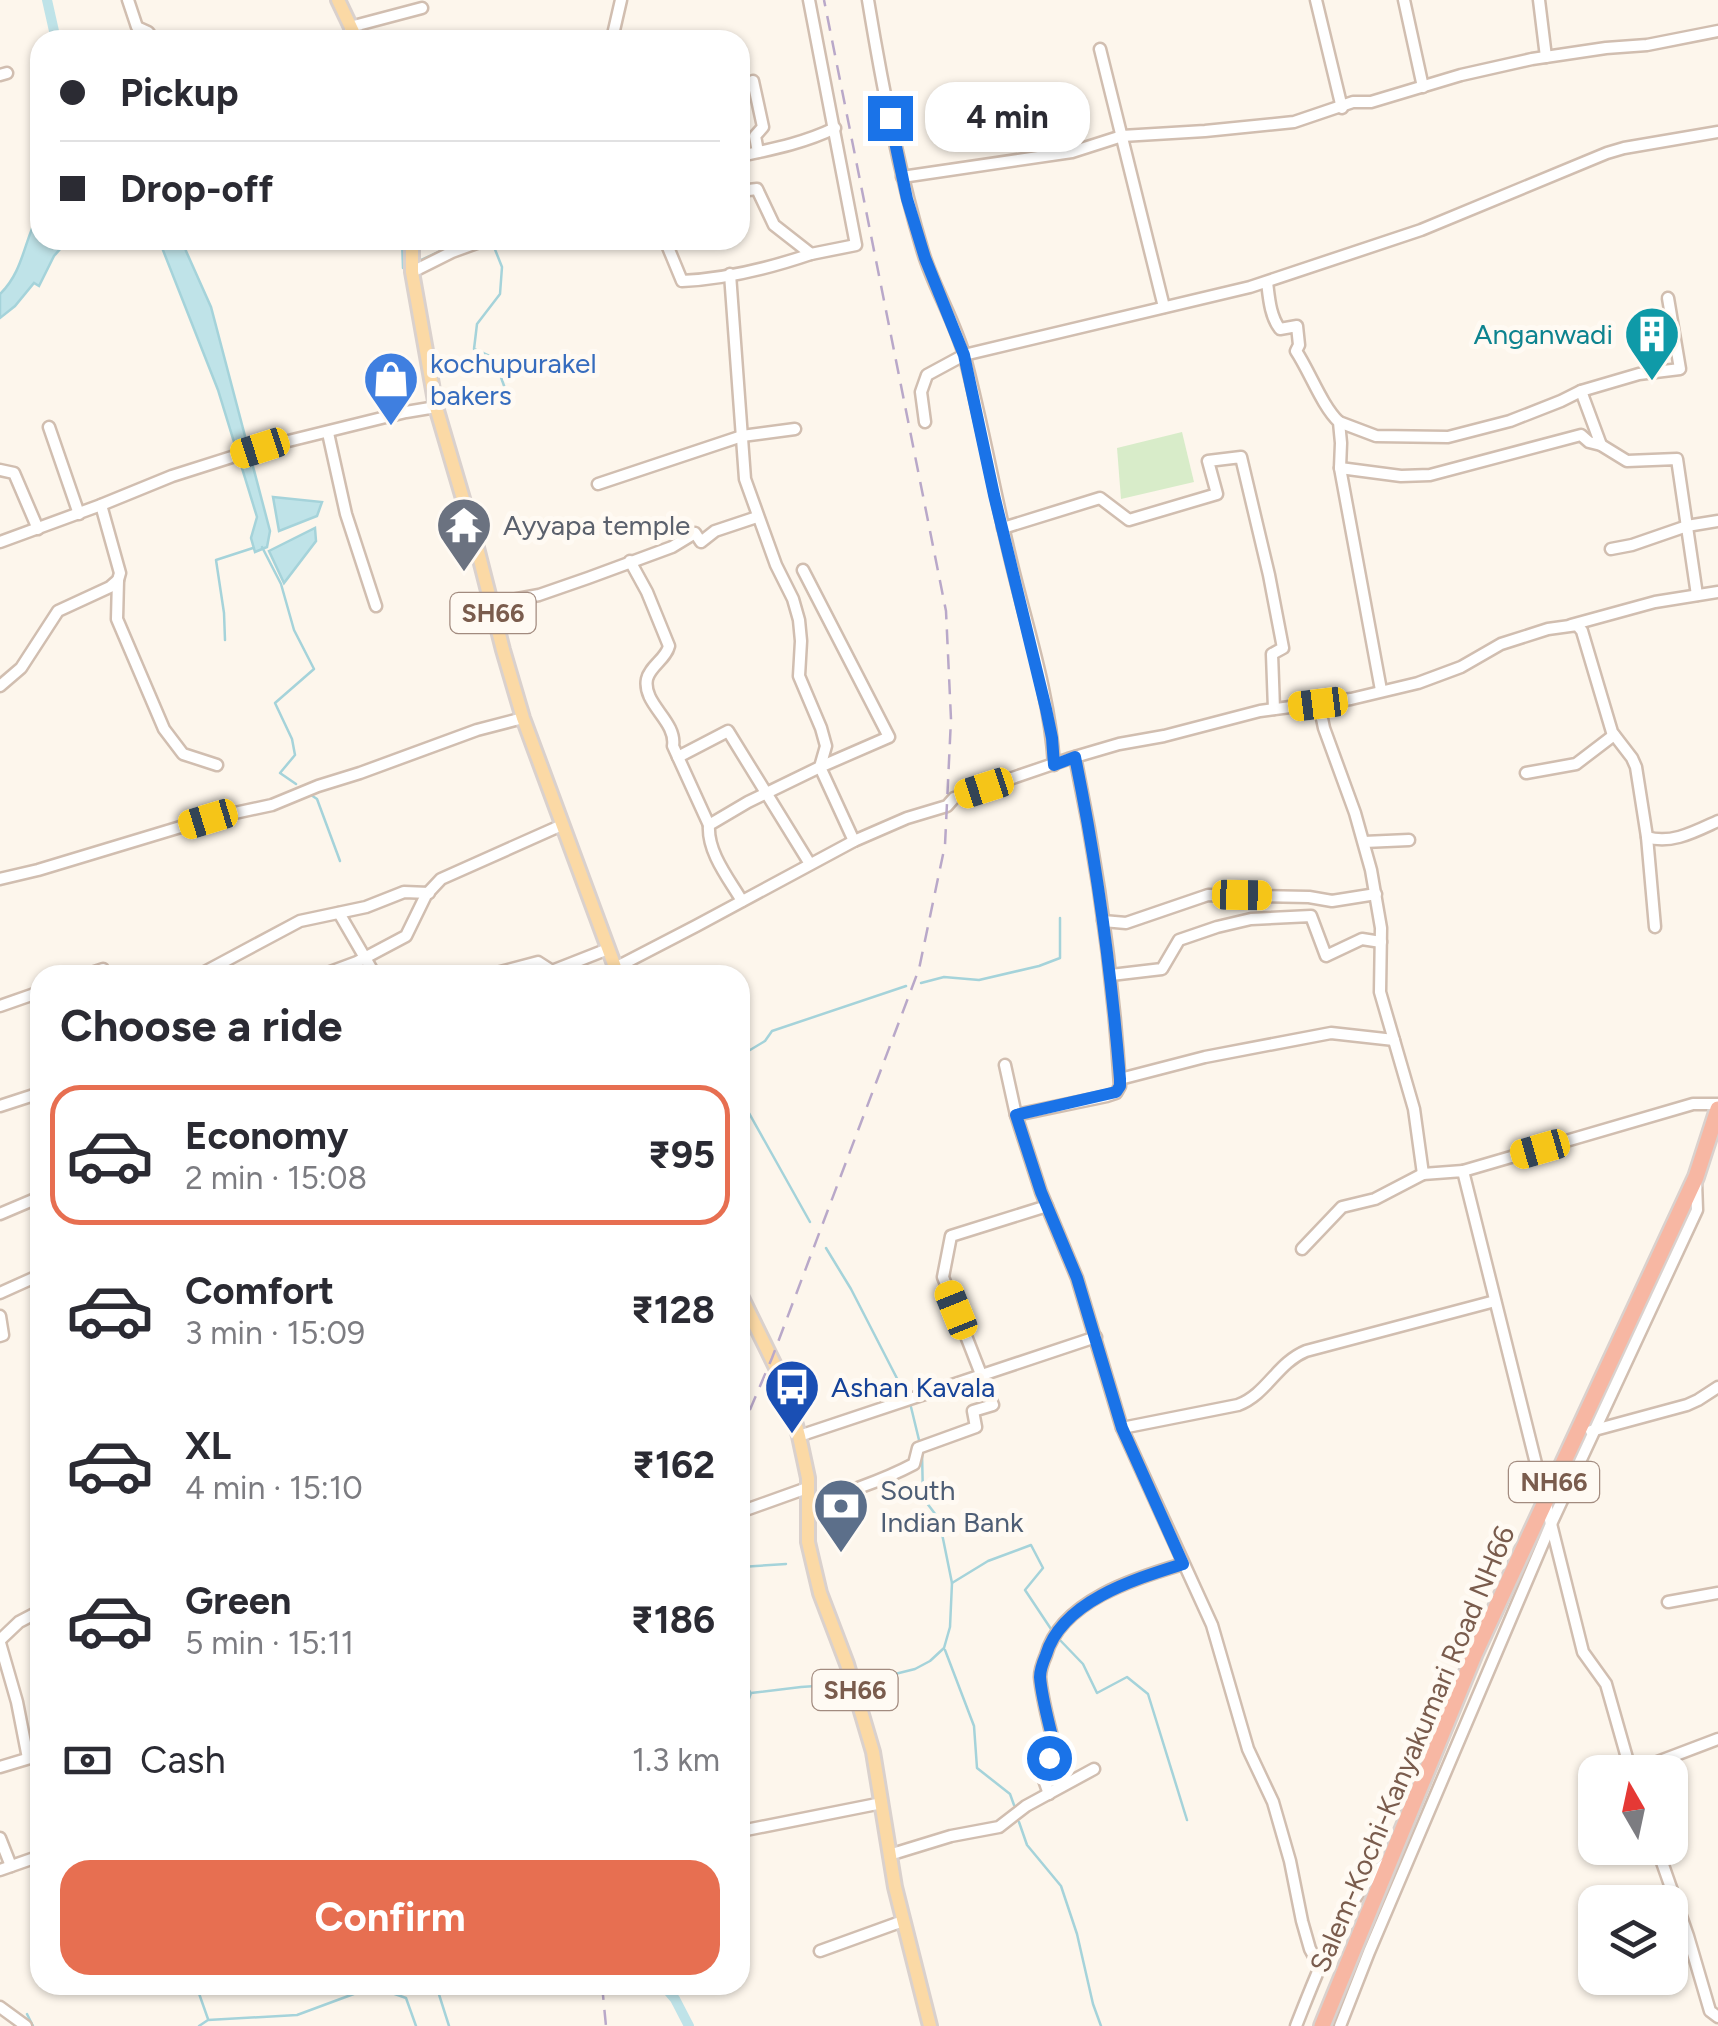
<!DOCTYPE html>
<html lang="en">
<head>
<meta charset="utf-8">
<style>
	body { margin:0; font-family:Figtree,sans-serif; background:#f7f7f7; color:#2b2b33; height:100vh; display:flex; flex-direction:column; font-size:38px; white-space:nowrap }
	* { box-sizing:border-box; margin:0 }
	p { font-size:32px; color:#7c7c81 }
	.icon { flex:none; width:55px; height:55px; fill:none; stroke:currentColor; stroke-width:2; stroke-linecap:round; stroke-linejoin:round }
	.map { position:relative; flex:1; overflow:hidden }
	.drawer { position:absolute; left:30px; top:965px; width:720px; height:1030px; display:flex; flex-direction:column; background:#fff; border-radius:30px; box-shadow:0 2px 8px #0004 }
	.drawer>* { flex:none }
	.banner { position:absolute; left:30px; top:30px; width:720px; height:220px; border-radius:30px; box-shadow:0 2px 8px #0004; display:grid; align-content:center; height:220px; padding:0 30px; background:#fff }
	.needle { width:65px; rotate:351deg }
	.controls { position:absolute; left:1578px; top:1755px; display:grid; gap:20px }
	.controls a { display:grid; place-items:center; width:110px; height:110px; border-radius:20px; background:#fff; box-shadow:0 2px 8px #0004; font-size:50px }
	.end { position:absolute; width:45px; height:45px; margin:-22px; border:12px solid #1a73e8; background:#fff; box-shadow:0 0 0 5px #fff }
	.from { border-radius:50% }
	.bubble { position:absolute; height:70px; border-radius:30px; background:#fff; box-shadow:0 2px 8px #0004; font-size:32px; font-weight:700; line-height:70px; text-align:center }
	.car { position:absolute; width:30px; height:60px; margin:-30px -15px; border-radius:12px; box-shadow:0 0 8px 2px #0007; background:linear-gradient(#f5c518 24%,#345 0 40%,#f5c518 0 76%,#345 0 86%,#f5c518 0) }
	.banner b { display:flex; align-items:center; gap:35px; height:95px; font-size:38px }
	.banner b+b { border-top:2px solid #e1e1e2 }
	.banner i { width:25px; height:25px; background:#2b2b33 }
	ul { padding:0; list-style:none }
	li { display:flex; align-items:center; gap:30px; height:140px; margin:0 20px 15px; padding:0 10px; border:5px solid transparent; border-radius:30px }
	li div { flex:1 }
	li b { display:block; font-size:38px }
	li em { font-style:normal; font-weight:700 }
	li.current { border-color:#e76f51 }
	li>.icon { width:90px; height:90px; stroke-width:1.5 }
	h2 { padding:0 30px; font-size:45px; line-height:120px }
	.pay { display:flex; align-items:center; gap:25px; height:110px; padding:0 30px; font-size:38px }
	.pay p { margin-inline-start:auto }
	.primary-button { display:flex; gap:20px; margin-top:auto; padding:20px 30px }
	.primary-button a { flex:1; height:115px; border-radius:30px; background:#e76f51; color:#fff; font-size:40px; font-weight:700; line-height:115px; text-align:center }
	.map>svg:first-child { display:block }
</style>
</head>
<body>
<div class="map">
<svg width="1718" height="2026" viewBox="0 0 1718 2026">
	<rect width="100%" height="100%" fill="#fdf6ec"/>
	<path fill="#d8ecc9" d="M1182,432L1194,482L1121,499L1117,448Z"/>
	<g fill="#bfe3e8" stroke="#a5d3da" stroke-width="2.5">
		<path d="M40,211V240H68L54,256L39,286L34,283L15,306L0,318V294C24,271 24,239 40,211Z"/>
		<path d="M159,240H183L186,251L211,307L270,531L267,547L255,552L251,538L257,517L218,390Z"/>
		<path d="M273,497L322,502L317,516L279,531Z"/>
		<path d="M315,528L316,541L284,583L269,551Z"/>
	</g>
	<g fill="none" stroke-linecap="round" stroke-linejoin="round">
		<g stroke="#a5d3da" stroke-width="2.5">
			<path d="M402,240L403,268"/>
			<path d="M482,245L494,247L502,267L500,294L477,324L474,349L494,358L507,394"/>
			<path d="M419,261L462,241L469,242"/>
			<path d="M262,547L281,584L294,630L314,669L275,703L292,739L295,755L280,773L296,784"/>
			<path d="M225,640L224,613L216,560L253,548"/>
			<path d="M311,795L317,799L340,861"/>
			<path d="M921,983L944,977L979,980L1039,966L1060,958V918"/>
			<path d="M740,1056L765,1041L772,1031L906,986"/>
			<path d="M740,1097L810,1222"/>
			<path d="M826,1248L851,1289L905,1394"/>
			<path d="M911,1407L919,1440"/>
			<path d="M740,1573L741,1567L786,1564"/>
			<path d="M952,1583L988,1561L1031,1545L1043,1568L1025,1590L1053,1632"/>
			<path d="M1058,1638L1083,1664L1097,1693L1127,1677L1148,1694L1187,1820"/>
			<path d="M945,1650L974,1726L977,1768L1010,1794L1014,1805"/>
			<path d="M740,1675L750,1692"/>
			<path d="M863,1682L915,1669L930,1661L944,1648L950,1627L952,1583L939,1519L923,1498L922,1452"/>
			<path d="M740,1724L751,1693L801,1687L845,1684"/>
			<path d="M1019,1822L1027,1845L1061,1886L1077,1934L1093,2004L1101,2026"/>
			<path d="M196,1985L208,2019"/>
			<path d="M436,1985L449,2026"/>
			<path d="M378,1988L406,1998L416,2026"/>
			<path d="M27,2014L33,2026"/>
			<path d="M199,2026L208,2020L297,2015L378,1985"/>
		</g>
		<g stroke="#bfe3e8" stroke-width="10">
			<path d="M47,0L56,40"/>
			<path d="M663,1985L675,1999L689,2026"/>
		</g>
		<g stroke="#d1beb0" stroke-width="15">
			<g id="minor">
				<path d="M128,0L137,27L148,32L154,40"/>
				<path d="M868,0C882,85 898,169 923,252C934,288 955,321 965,358C983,426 995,496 1012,565C1028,631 1050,697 1054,765"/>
				<path d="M1316,0L1342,108"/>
				<path d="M1404,0L1423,87"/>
				<path d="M1539,0L1546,57"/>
				<path d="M350,27L422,8"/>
				<path d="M584,40L612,39L621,0"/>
				<path d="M1100,49L1164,307"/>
				<path d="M0,75L7,73"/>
				<path d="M753,81L763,127L755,136L758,152"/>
				<path d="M740,156C773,149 804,143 835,128"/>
				<path d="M902,177L1072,152L1122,136L1205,131L1294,122L1353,102H1371L1461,75L1532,59L1606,48L1647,45L1718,31"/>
				<path d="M740,191L757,189L774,225L811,254L856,245L809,0"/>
				<path d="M665,240L682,281C725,279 770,268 811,254"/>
				<path d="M412,272L452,252L485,240"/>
				<path d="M730,274L745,479L776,565L793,599L799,620L801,641L799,676L821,728L826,746L820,767L748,802L709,825C707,852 729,879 742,901"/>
				<path d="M1267,282C1269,298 1270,316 1280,329L1297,326L1299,345L1296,351C1310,372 1322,406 1339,422L1341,443L1340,468L1381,690"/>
				<path d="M1581,391L1639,374L1680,369L1668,298"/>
				<path d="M925,422L921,392L927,375L964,355L1250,287L1421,230L1607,153L1624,148L1718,132"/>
				<path d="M1339,422L1376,436L1448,437L1510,421L1561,401L1581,391L1601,445"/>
				<path d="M49,427L79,514"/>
				<path d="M328,433L346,514L376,606"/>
				<path d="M1340,468L1401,476L1430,475L1581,435L1589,442L1601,445L1627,461L1677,459L1697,595"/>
				<path d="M0,470L14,473L38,529"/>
				<path d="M598,484L742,436L795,429"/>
				<path d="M1003,528L1100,498L1129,520L1217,494L1208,461L1241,457L1269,575L1283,648L1272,654L1274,709"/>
				<path d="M0,542L101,505L172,476L260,448L406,412L436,407"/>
				<path d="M1611,549L1632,545L1687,526L1718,521"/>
				<path d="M630,561L647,592L669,646C666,659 650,666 647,679C642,704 677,721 673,746L709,825"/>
				<path d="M803,570L889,737L820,767L854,841"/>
				<path d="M118,580L117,619L164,729L183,754L217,765"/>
				<path d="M490,604L539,595L588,578L672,547L695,533L701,542L715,531L757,517"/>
				<path d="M1571,625L1655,602L1718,592"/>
				<path d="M0,686L21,668L58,611L110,587L118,580L120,573L101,505"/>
				<path d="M1319,704L1324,728L1355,813L1371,870L1381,928L1380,992L1414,1109L1423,1174L1463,1171L1583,1652L1606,1684L1631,1772"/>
				<path d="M678,757L728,731L810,864"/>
				<path d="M1526,773L1576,764L1614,735"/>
				<path d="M1647,837L1655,927"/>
				<path d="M1364,842L1409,840"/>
				<path d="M0,879L38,870L207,819L272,805L318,786L360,773L477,730L523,718"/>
				<path d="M339,913L375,975"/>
				<path d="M1103,921L1126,923L1208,895L1309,897L1332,901L1376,894"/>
				<path d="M615,968L696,926L854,841L907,818L947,806L954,798L1068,759L1119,744L1164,736L1260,711L1351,699L1418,683L1461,667L1501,644L1548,629L1577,625L1582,631L1612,732L1632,758L1636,767L1647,837C1671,845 1696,831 1718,821"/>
				<path d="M85,975L103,969L106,975"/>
				<path d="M199,975L300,921L366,907L404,892L429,893"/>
				<path d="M322,975L357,962L406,936L426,895L441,879L562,825"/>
				<path d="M489,975L538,962L552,971L608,949"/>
				<path d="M1111,975L1162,969L1179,940L1217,927L1251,919L1311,916L1326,956L1362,939L1381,942"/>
				<path d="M0,1006L40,992"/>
				<path d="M1005,1065L1016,1115L1041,1192L1077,1278L1122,1428L1212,1625L1248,1749L1273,1802L1290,1861L1302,1921L1310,1949L1320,1967"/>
				<path d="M1120,1079L1205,1057L1331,1033L1394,1040"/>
				<path d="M0,1106L40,1093"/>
				<path d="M1016,1115L1107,1096L1116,1093L1120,1086C1113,975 1098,866 1075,757"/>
				<path d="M1463,1171L1693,1104H1718"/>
				<path d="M0,1214L40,1197"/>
				<path d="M1302,1249L1342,1207L1375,1199L1423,1174"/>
				<path d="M0,1293L40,1275"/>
				<path d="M0,1316L3,1335L0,1336"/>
				<path d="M1122,1428L1238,1405C1267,1394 1277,1363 1306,1351L1495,1301"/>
				<path d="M1591,1431L1687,1405L1698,1400L1718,1387"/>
				<path d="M799,1436L1096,1337"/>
				<path d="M808,1504C844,1493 880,1482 914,1464L918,1448L976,1427L973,1411L993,1405L943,1277L951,1236L1047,1206"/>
				<path d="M740,1512L807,1488"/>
				<path d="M1668,1602L1718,1593"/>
				<path d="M0,1640L19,1622L40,1611"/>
				<path d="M0,1643L17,1702L28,1758"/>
				<path d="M0,1767L40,1755"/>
				<path d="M1631,1772L1718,1739"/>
				<path d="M1049,1794L1038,1763L1056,1754C1051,1730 1042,1701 1040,1677C1040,1670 1043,1662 1046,1655C1061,1601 1135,1578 1183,1564"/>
				<path d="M740,1834L746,1830L882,1803"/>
				<path d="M0,1838L11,1866"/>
				<path d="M1657,1848L1688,1936L1710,2011L1718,2017"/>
				<path d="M889,1855L951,1836L999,1827L1026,1806L1094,1769"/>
				<path d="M0,1870L40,1856"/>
				<path d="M820,1951L903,1921"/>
				<path d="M0,2007L26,2026"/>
				<path d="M1296,2026C1316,1976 1345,1894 1388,1861"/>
				<path d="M1340,2026L1369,1952L1551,1524L1697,1210L1696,1182"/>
			</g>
		</g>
		<g stroke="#dad1cd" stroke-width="18">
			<g id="major">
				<path d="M338,0L357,40"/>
				<path d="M412,240V272L436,407L474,536L503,650L523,718L618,975"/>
				<path d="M740,1294L785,1386L799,1436L808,1478V1542L820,1593L847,1664L873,1752L895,1887L930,2026"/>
			</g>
		</g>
		<g stroke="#dad1cd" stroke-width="20">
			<path id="highway" d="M1322,2026L1475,1653L1696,1177L1718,1109"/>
		</g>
		<use href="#minor" stroke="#fff" stroke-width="10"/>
		<use href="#major" stroke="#fbd9a5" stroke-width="12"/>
		<use href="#highway" stroke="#f7b7a3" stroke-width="15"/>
		<g stroke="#b9a8c9" stroke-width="2.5" stroke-dasharray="15 10" stroke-linecap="butt">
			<path d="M740,1433L772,1358L919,969L945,845L951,719L946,611L824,0"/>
			<path d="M602,1985L606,2026"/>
		</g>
	</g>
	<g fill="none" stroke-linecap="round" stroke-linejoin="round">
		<path stroke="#1a73e8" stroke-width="12" d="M890,118L907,199L925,258L964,355L994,495L1046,709L1052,738L1054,765L1075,757C1097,864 1111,970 1120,1079V1086L1116,1092L1016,1115L1041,1192L1077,1278L1122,1428L1183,1564C1135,1579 1062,1601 1046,1655C1043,1662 1040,1670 1040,1677C1042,1702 1051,1729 1056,1754L1049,1758"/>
	</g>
	<defs>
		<g id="building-pin" transform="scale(2.875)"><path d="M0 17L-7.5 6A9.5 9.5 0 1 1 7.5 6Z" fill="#0f9aa8" stroke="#fffaf3"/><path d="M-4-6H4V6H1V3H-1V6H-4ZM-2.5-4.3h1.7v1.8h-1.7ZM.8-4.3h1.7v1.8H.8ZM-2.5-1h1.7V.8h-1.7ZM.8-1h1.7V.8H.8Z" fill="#fff"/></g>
		<g id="shop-pin" transform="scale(2.875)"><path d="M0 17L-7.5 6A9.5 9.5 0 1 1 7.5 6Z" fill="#3f7fe0" stroke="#fffaf3"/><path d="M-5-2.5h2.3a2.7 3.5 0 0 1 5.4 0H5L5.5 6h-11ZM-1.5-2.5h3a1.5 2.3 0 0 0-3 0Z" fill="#fff"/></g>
		<g id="temple-pin" transform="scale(2.875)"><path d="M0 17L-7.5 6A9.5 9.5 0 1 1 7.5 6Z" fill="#6b7280" stroke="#fffaf3"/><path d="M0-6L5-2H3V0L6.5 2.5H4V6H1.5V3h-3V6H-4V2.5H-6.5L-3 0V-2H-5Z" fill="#fff"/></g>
		<g id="bus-pin" transform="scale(2.875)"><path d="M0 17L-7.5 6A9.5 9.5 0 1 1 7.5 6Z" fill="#1a4fb4" stroke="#fffaf3"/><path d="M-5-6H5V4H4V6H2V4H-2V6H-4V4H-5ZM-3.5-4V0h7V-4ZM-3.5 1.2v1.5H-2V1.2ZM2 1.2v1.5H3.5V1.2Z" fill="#fff"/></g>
		<g id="bank-pin" transform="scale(2.875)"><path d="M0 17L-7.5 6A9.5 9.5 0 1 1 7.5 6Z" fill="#5c6f8a" stroke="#fffaf3"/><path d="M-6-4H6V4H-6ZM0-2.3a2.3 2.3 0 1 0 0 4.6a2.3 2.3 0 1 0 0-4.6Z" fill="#fff"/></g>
	</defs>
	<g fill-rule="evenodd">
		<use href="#building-pin" x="1652" y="334"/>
		<use href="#shop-pin" x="391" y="379"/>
		<use href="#temple-pin" x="464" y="525"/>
		<use href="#bus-pin" x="792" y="1387"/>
		<use href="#bank-pin" x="841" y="1506"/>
	</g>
	<g text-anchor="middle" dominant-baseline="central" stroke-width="10" stroke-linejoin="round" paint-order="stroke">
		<g fill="#fffaf3" stroke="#a28b7f" stroke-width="2.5">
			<rect x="450.5" y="593" width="85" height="40" rx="8"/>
			<rect x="1509" y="1462" width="90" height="40" rx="8"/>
			<rect x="812.5" y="1670" width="85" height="40" rx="8"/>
		</g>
		<g font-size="25" font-weight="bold" fill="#7a5c4d">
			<text x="493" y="613">SH66</text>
			<text x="1554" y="1482">NH66</text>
			<text x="855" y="1690">SH66</text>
		</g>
		<g font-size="28" fill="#0d838f" stroke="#fffaf3" text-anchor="end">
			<text x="1613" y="334">Anganwadi</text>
		</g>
		<g font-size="28" fill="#366cbe" stroke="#fffaf3" text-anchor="start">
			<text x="430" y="363">kochupurakel<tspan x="430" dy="32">bakers</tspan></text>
		</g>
		<g font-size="28" fill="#5b616d" stroke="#fffaf3" text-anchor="start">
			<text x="503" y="525">Ayyapa temple</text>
		</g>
		<g font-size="28" fill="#164399" stroke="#fffaf3" text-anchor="start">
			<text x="831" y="1387">Ashan Kavala</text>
		</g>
		<g font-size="28" fill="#4e5e75" stroke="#fffaf3" text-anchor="start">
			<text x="880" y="1490">South<tspan x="880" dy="32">Indian Bank</tspan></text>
		</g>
		<g font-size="28" fill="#7a5c4d" stroke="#fffaf3">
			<text transform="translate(1412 1749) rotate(-67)">Salem-Kochi-Kanyakumari Road NH66</text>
		</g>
	</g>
</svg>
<div class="controls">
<a><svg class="needle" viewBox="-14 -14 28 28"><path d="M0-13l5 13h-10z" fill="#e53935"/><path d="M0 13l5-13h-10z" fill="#7c7c81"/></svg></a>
<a><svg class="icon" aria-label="layers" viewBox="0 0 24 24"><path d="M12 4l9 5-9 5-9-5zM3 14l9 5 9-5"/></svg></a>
</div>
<i class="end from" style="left:1049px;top:1758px"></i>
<i class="end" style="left:890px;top:118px"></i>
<div class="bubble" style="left:925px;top:82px;width:165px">4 min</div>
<i class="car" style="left:260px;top:448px;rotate:252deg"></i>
<i class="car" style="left:1318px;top:704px;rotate:263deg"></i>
<i class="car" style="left:984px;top:788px;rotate:252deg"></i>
<i class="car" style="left:208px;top:819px;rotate:253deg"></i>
<i class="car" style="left:1242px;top:895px;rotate:91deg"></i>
<i class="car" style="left:1540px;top:1149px;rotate:254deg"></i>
<i class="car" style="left:956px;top:1310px;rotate:338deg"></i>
<div class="banner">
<b><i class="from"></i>Pickup</b>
<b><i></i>Drop-off</b>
</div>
<section class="drawer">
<h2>Choose a ride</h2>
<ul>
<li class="current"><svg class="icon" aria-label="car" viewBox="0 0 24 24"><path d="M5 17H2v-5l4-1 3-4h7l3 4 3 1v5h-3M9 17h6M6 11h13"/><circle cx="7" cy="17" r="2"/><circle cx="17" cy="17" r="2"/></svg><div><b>Economy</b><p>2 min · 15:08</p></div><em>₹95</em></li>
<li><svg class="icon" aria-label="car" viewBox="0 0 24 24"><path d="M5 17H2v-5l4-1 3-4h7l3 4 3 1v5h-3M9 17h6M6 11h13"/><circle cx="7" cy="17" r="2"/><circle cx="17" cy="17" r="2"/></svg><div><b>Comfort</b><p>3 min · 15:09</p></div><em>₹128</em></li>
<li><svg class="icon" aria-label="car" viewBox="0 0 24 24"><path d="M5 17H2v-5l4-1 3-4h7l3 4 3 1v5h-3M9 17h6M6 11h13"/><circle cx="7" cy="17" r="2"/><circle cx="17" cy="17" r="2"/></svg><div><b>XL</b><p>4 min · 15:10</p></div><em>₹162</em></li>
<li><svg class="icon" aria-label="car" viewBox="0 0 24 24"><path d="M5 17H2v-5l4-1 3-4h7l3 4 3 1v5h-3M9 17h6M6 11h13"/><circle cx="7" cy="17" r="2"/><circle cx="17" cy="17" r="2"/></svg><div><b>Green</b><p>5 min · 15:11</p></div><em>₹186</em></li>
</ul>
<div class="pay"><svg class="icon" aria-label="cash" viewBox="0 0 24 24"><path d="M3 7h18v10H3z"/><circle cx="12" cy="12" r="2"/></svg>Cash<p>1.3 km</p></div>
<div class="primary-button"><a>Confirm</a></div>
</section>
</div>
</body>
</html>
